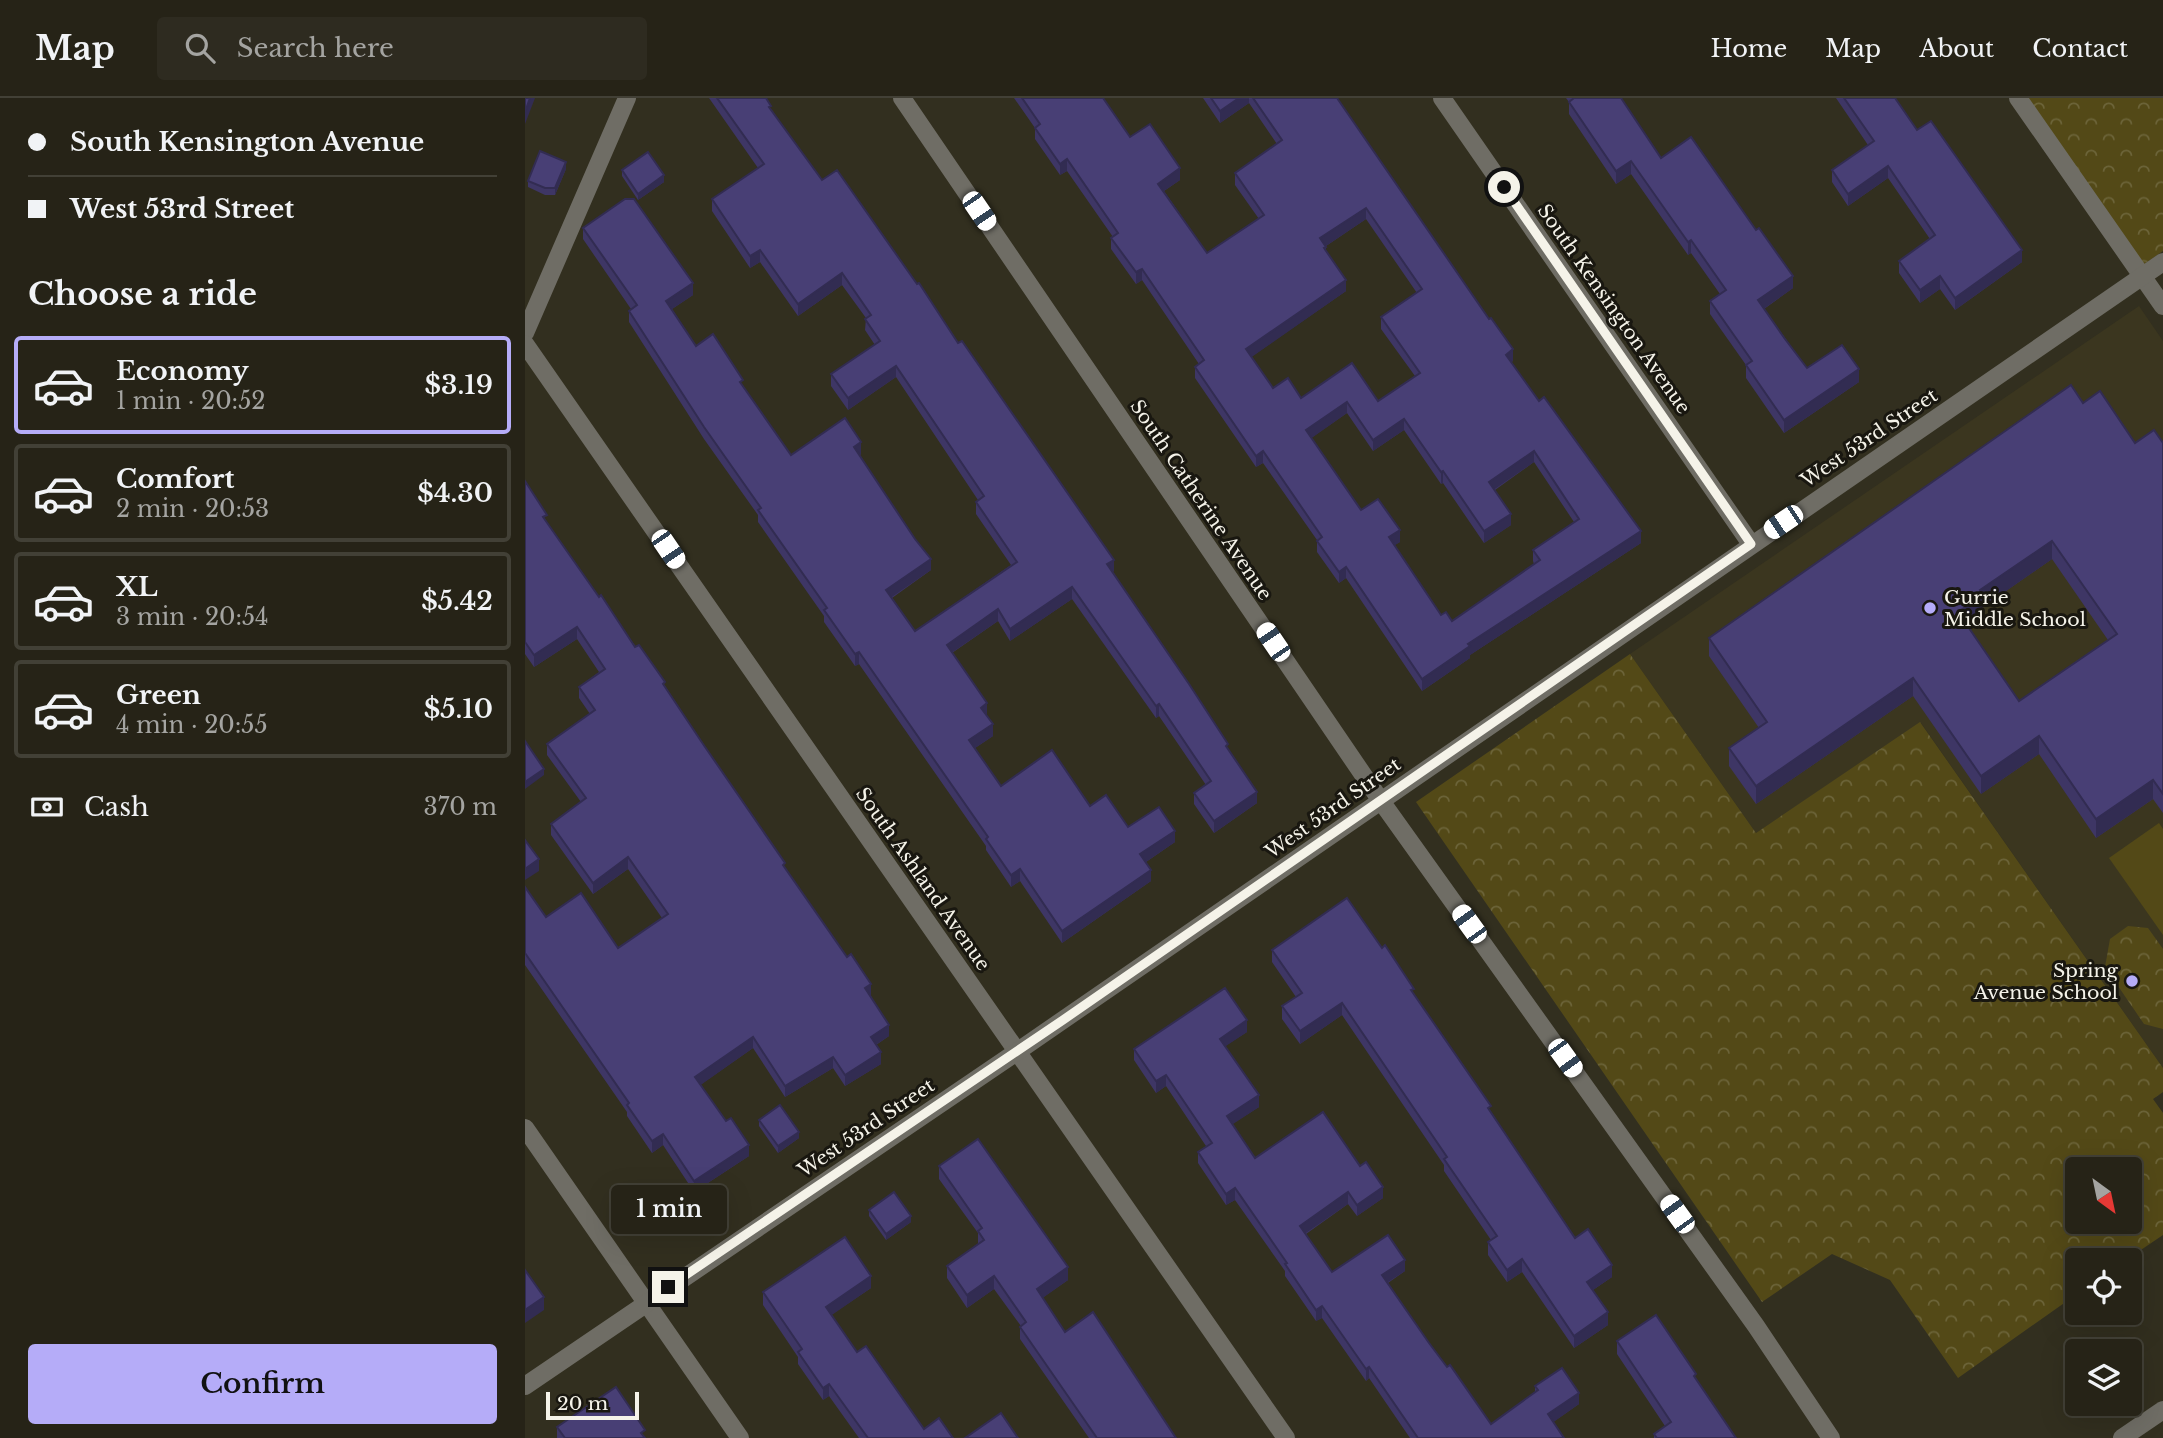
<!DOCTYPE html>
<html lang="en">
<head>
<meta charset="utf-8">
<style>
	body { margin:0; font-family:"Libre Baskerville",serif; background:#2e2b20; color:#f1f3f6; height:100vh; display:flex; flex-direction:column; font-size:26px; white-space:nowrap }
	* { box-sizing:border-box; margin:0 }
	p { font-size:23px; color:#a4a4a1 }
	.icon { flex:none; width:38px; height:38px; fill:none; stroke:currentColor; stroke-width:2; stroke-linecap:round; stroke-linejoin:round }
	.map { position:relative; flex:1; overflow:hidden }
	.side { display:flex; flex-direction:column; background:#262317; width:525px }
	.side>* { flex:none }
	.guide { display:grid; align-content:center; height:154px; padding:0 28px; background:#262317 }
	.needle { width:46px; rotate:147deg }
	.controls { position:absolute; left:1540px; top:1059px; display:grid; gap:14px }
	.controls a { display:grid; place-items:center; width:77px; height:77px; border-radius:7px; background:#262317; box-shadow:0 7px 28px #0002,0 0 0 2px #424036; font-size:35px }
	.scale { position:absolute; left:21px; bottom:18px; width:93px; box-sizing:border-box; padding-left:7px; border:4px solid #f5f3e9; border-top:0; font-size:19px; line-height:24px; white-space:nowrap; color:#f5f3e9; -webkit-text-stroke:5px #191710; paint-order:stroke }
	.end { position:absolute; width:32px; height:32px; margin:-16px; border:9px solid #f5f3e9; background:#111; box-shadow:0 0 0 4px #111 }
	.from { border-radius:50% }
	.bubble { position:absolute; height:49px; border-radius:7px; background:#262317; box-shadow:0 7px 28px #0002,0 0 0 2px #424036; font-size:23px; font-weight:600; line-height:49px; text-align:center }
	.car { position:absolute; width:21px; height:42px; margin:-21px -10px; border-radius:9px; box-shadow:0 0 5px 2px #0007; background:linear-gradient(#fff 24%,#345 0 40%,#fff 0 76%,#345 0 86%,#fff 0) }
	.guide b { display:flex; align-items:center; gap:24px; height:66px; font-size:26px }
	.guide b+b { border-top:2px solid #424036 }
	.guide i { width:18px; height:18px; background:#f1f3f6 }
	ul { padding:0; list-style:none }
	li { display:flex; align-items:center; gap:21px; height:98px; margin:0 14px 10px; padding:0 14px; border:4px solid #424036; border-radius:7px }
	li div { flex:1 }
	li b { display:block; font-size:26px }
	li em { font-style:normal; font-weight:600 }
	li.current { border-color:#b5acf8 }
	li>.icon { width:63px; height:63px; stroke-width:1.5 }
	h2 { padding:0 28px; font-size:32px; line-height:84px }
	.pay { display:flex; align-items:center; gap:18px; height:77px; padding:0 28px; font-size:26px }
	.pay p { margin-inline-start:auto }
	.cta { display:flex; gap:14px; margin-top:auto; padding:14px 28px }
	.cta a { flex:1; height:80px; border-radius:7px; background:#b5acf8; color:#111; font-size:28px; font-weight:600; line-height:80px; text-align:center }
	header { display:flex; align-items:center; gap:42px; box-sizing:border-box; height:98px; padding:0 35px; background:#262317; border-bottom:2px solid #424036 }
	header strong { font-size:33px }
	nav { display:flex; gap:38px; margin-inline-start:auto; font-size:24px }
	.search { width:490px; height:63px; background:#2e2b20; display:flex; align-items:center; gap:18px; box-sizing:border-box; padding:0 24px; border-radius:7px; color:#a4a4a1; font-size:26px }
	main { display:flex; flex:1; min-height:0 }
	.map>svg:first-child { display:block }
</style>
</head>
<body>
<header>
<strong>Map</strong>
<div class="search"><svg class="icon" aria-label="search" viewBox="0 0 24 24"><circle cx="10" cy="10" r="6"/><path d="M15 15l6 6"/></svg>Search here</div>
<nav><a>Home</a><a>Map</a><a>About</a><a>Contact</a></nav>
</header>
<main>
<section class="side">
<div class="guide">
<b><i class="from"></i>South Kensington Avenue</b>
<b><i></i>West 53rd Street</b>
</div>
<h2>Choose a ride</h2>
<ul>
<li class="current"><svg class="icon" aria-label="car" viewBox="0 0 24 24"><path d="M5 17H2v-5l4-1 3-4h7l3 4 3 1v5h-3M9 17h6M6 11h13"/><circle cx="7" cy="17" r="2"/><circle cx="17" cy="17" r="2"/></svg><div><b>Economy</b><p>1 min · 20:52</p></div><em>$3.19</em></li>
<li><svg class="icon" aria-label="car" viewBox="0 0 24 24"><path d="M5 17H2v-5l4-1 3-4h7l3 4 3 1v5h-3M9 17h6M6 11h13"/><circle cx="7" cy="17" r="2"/><circle cx="17" cy="17" r="2"/></svg><div><b>Comfort</b><p>2 min · 20:53</p></div><em>$4.30</em></li>
<li><svg class="icon" aria-label="car" viewBox="0 0 24 24"><path d="M5 17H2v-5l4-1 3-4h7l3 4 3 1v5h-3M9 17h6M6 11h13"/><circle cx="7" cy="17" r="2"/><circle cx="17" cy="17" r="2"/></svg><div><b>XL</b><p>3 min · 20:54</p></div><em>$5.42</em></li>
<li><svg class="icon" aria-label="car" viewBox="0 0 24 24"><path d="M5 17H2v-5l4-1 3-4h7l3 4 3 1v5h-3M9 17h6M6 11h13"/><circle cx="7" cy="17" r="2"/><circle cx="17" cy="17" r="2"/></svg><div><b>Green</b><p>4 min · 20:55</p></div><em>$5.10</em></li>
</ul>
<div class="pay"><svg class="icon" aria-label="cash" viewBox="0 0 24 24"><path d="M3 7h18v10H3z"/><circle cx="12" cy="12" r="2"/></svg>Cash<p>370 m</p></div>
<div class="cta"><a>Confirm</a></div>
</section>
<div class="map">
<svg width="1638" height="1340" viewBox="0 0 1638 1340">
	<defs>
		<pattern id="park-crowns" width="20" height="18" patternUnits="userSpaceOnUse" patternTransform="scale(1.75)"><rect width="20" height="18" fill="#534917"/><path d="M2 6a3 3 0 1 1 6 0M12 15a3 3 0 1 1 6 0" fill="none" stroke="#6c6439"/></pattern>
	</defs>
	<rect width="100%" height="100%" fill="#322f1f"/>
	<path fill="#3b361f" d="M1614,208L1638,243V970L1396,625L1231,735L1105,556Z"/>
	<path fill="#534917" d="M1634,725L1638,731V837L1584,760Z"/>
	<g fill="url(#park-crowns)" fill-rule="evenodd">
		<path d="M1498,0H1638V153L1615,169Z"/>
		<path d="M1105,556L1231,735L1395,624L1638,970V994L1628,1001L1638,1015V1137L1601,1162H1552V1196L1433,1280L1365,1182L1307,1156L1237,1204L891,704ZM1605,1071V1124H1552V1071Z"/>
		<path d="M1603,828L1623,830L1638,851V931L1619,926L1580,869L1585,841Z"/>
	</g>
	<g fill="none" stroke-linecap="round" stroke-linejoin="round">
		<g stroke="#6f6d65" stroke-width="18">
			<path d="M377,0L856,703L1231,1228L1306,1340"/>
			<path d="M917,0L1226,446"/>
			<path d="M1493,0L1638,208"/>
			<path d="M0,235L102,0"/>
			<path d="M0,246L761,1340"/>
			<path d="M0,1030L215,1340"/>
			<path d="M0,1288L493,953L1638,164"/>
			<path d="M1597,1340L1638,1312"/>
		</g>
	</g>
	<g fill="#3e3665" fill-rule="evenodd">
		<path d="M184,0H241L246,12L297,82L433,245L589,473L587,474L703,651L732,705L689,735L669,706V695L681,687L634,618L631,620L547,501L485,543L473,523L427,555L462,617H461L468,638L450,650L476,688L565,708L603,729L650,744L621,764L626,783L537,845L495,783L486,789L461,752V748L334,566L330,568L299,524V518L233,424V417L179,341L104,224V213L106,211L58,141V130L168,197L147,211L171,248L218,289L266,357L336,356L335,357L406,472L367,500L390,533L486,467L451,416V404L453,402L371,279L323,312L306,288V276L350,247L340,232L341,220L317,187L273,218L235,164L225,170L187,113V101L233,70Z"/>
		<path d="M489,0H578L605,39L655,82L639,93L682,155L734,121L710,87V75L752,46L724,5L695,25L678,0H812L988,263L986,264L1116,445L945,557V560L897,593L821,480L814,485L792,454V442L738,365L731,369L670,280V269L674,266L617,182L611,186L586,151V140L588,139L542,73L535,77L510,41V30ZM841,121L892,195L856,219V231L890,278L853,303L776,300L748,290L726,259L821,193L801,154V148ZM822,315L848,353L879,332L916,386L918,385L959,445L986,427L970,392L1009,364L1049,424L1008,452V463L1009,466L927,523L916,517L869,447L875,444L836,412L786,340Z"/>
		<path d="M1041,0H1096L1136,60L1268,190L1239,211L1282,270L1334,284L1259,335L1221,280V267L1185,216V203L1195,196L1166,155L1163,157L1106,76L1091,86L1044,16V4Z"/>
		<path d="M1311,0H1370L1392,32L1497,164L1430,212L1415,191L1395,205L1374,175V163L1405,141L1363,80L1323,108L1307,84V72L1343,47Z"/>
		<path d="M41,71L30,97H20L3,89V83Z"/>
		<path d="M97,72L139,84L113,102L97,78Z"/>
		<path d="M1558,305L1610,345H1638V715L1628,701L1571,740L1514,656L1456,696L1388,598L1231,706L1204,668V650L1234,630L1184,558V540ZM1527,461L1583,542L1494,603L1441,527L1458,516V509Z"/>
		<path d="M0,383L22,425L74,499L140,588L260,770L346,898L364,938L351,947L356,966L320,988L308,970L260,999L228,950L175,987L224,1058L169,1094L138,1047L127,1055L102,1018V1014L0,867V789L21,819L93,850L137,820L103,771L68,796L26,737V726L56,704L22,657V646L65,616L54,600V589L74,574L52,541L9,569L0,556Z"/>
		<path d="M747,852L889,896L966,1015L1050,1140L1087,1179L1068,1192L1083,1227L1049,1250L997,1174L982,1184L963,1157V1144L966,1142L919,1073V1067L817,917L775,946L757,921V908L771,899L747,864Z"/>
		<path d="M722,934L700,948L734,1009L707,1026L730,1060L858,1100L832,1118L823,1106L781,1136L807,1174L880,1173L863,1185L904,1245L966,1326L1010,1295V1288L1054,1306L1028,1324L1039,1340H885L844,1280L841,1283L797,1220L791,1223L760,1178V1173L710,1102L701,1107L673,1065V1054L681,1048L641,988L631,995L609,962V951Z"/>
		<path d="M234,1022L274,1040L253,1055L234,1028Z"/>
		<path d="M414,1068L543,1182L517,1200L540,1234L651,1340H564L495,1241V1229L496,1228L469,1191L442,1210L422,1180V1168L453,1146V1135L414,1081Z"/>
		<path d="M344,1112L386,1124L361,1142L344,1118Z"/>
		<path d="M346,1190L306,1217L332,1254L399,1331L428,1340H334L304,1298L298,1302L273,1266V1259L238,1207V1194Z"/>
		<path d="M1092,1243L1171,1282L1211,1340H1129V1336L1140,1328L1092,1256Z"/>
		<path d="M32,1329L120,1340H32Z"/>
	</g>
	<g fill="#322c52">
		<path d="M5,0H10L0,26V14Z"/>
		<path d="M714,0H724V5L695,25V13Z"/>
		<path d="M542,61V73L535,77V66Z"/>
		<path d="M1106,63V76L1091,86V73Z"/>
		<path d="M41,64V71L30,97V90Z"/>
		<path d="M1363,68V80L1323,108V96Z"/>
		<path d="M655,70V82L633,97V86Z"/>
		<path d="M139,77V84L113,102V96Z"/>
		<path d="M841,110V121L795,152V140Z"/>
		<path d="M1166,142V155L1163,157V144Z"/>
		<path d="M235,152V164L225,170V158Z"/>
		<path d="M1497,152V164L1430,212V200Z"/>
		<path d="M617,171V182L611,186V174Z"/>
		<path d="M317,175V187L273,218V206Z"/>
		<path d="M1268,178V190L1233,215V202Z"/>
		<path d="M1415,178V191L1395,205V192Z"/>
		<path d="M821,182V193L721,263V251Z"/>
		<path d="M168,185V197L141,215V203Z"/>
		<path d="M988,251V263L981,268V257Z"/>
		<path d="M371,268V279L323,312V300Z"/>
		<path d="M1334,271V284L1259,335V322Z"/>
		<path d="M822,304V315L781,344V332Z"/>
		<path d="M879,321V332L848,353V342Z"/>
		<path d="M336,344V356L329,361V349Z"/>
		<path d="M738,353V365L731,369V358Z"/>
		<path d="M1009,353V364L964,395V384Z"/>
		<path d="M918,373V385L916,386V374Z"/>
		<path d="M986,416V427L959,445V433Z"/>
		<path d="M875,432V444L864,451V439Z"/>
		<path d="M1116,433V445L945,557V560L897,593V581L943,546Z"/>
		<path d="M1527,443V461L1458,509V516L1433,533V514L1455,492Z"/>
		<path d="M406,461V472L361,503V492Z"/>
		<path d="M589,462V473L582,478V466Z"/>
		<path d="M821,469V480L814,485V474Z"/>
		<path d="M547,489V501L485,543V531Z"/>
		<path d="M473,511V523L422,558V547Z"/>
		<path d="M52,529V541L9,569V557Z"/>
		<path d="M334,554V566L330,568V556Z"/>
		<path d="M1388,580V598L1231,706V688Z"/>
		<path d="M462,605V617L456,621V610Z"/>
		<path d="M634,606V618L631,620V608Z"/>
		<path d="M468,626V638L444,654V642Z"/>
		<path d="M1514,638V656L1456,696V678Z"/>
		<path d="M19,671V677L0,691V684Z"/>
		<path d="M1628,682V701L1571,740V721Z"/>
		<path d="M732,694V705L689,735V723Z"/>
		<path d="M650,733V744L615,768V756Z"/>
		<path d="M103,759V771L68,796V785Z"/>
		<path d="M14,761V773L0,782V771Z"/>
		<path d="M495,771V783L486,789V777Z"/>
		<path d="M626,772V783L537,845V833Z"/>
		<path d="M346,886V898L340,901V890Z"/>
		<path d="M817,905V917L775,946V933Z"/>
		<path d="M722,922V934L695,952V941Z"/>
		<path d="M364,927V938L346,950V939Z"/>
		<path d="M228,939V950L170,991V979Z"/>
		<path d="M356,954V966L320,988V977Z"/>
		<path d="M308,959V970L260,999V988Z"/>
		<path d="M641,977V988L631,995V983Z"/>
		<path d="M734,997V1009L702,1030V1018Z"/>
		<path d="M274,1034V1040L253,1055V1048Z"/>
		<path d="M138,1036V1047L127,1055V1043Z"/>
		<path d="M224,1047V1058L169,1094V1083Z"/>
		<path d="M858,1089V1100L832,1118V1107Z"/>
		<path d="M710,1090V1102L701,1107V1096Z"/>
		<path d="M823,1094V1106L775,1139V1128Z"/>
		<path d="M386,1118V1124L361,1142V1136Z"/>
		<path d="M997,1161V1174L982,1184V1172Z"/>
		<path d="M880,1162V1173L857,1188V1177Z"/>
		<path d="M1087,1167V1179L1062,1196V1184Z"/>
		<path d="M543,1169V1182L512,1204V1191Z"/>
		<path d="M346,1178V1190L301,1221V1209Z"/>
		<path d="M469,1178V1191L442,1210V1197Z"/>
		<path d="M19,1199V1212L0,1225V1212Z"/>
		<path d="M797,1208V1220L791,1223V1212Z"/>
		<path d="M1083,1214V1227L1049,1250V1238Z"/>
		<path d="M844,1269V1280L841,1283V1271Z"/>
		<path d="M304,1286V1298L298,1302V1290Z"/>
		<path d="M1054,1295V1306L1023,1328V1316Z"/>
	</g>
	<g fill="#483f75" stroke="#322c52" stroke-width="2" fill-rule="evenodd">
		<path d="M0,0H5L0,14Z"/>
		<path d="M192,0H241L246,8L244,9L297,82L312,72L392,186L394,185L433,245L437,243L589,462L582,466L664,586L703,646L701,648L732,694L689,723L669,695L686,683L634,606L631,608L547,489L485,531L473,511L422,547L462,605L456,610L468,626L444,642L476,688L527,652L565,708L581,697L603,729L634,709L650,733L615,756L626,772L537,833L495,771L486,777L461,741L463,739L334,554L330,556L299,512L302,510L233,412L236,410L179,329L104,213L112,207L58,130L100,101H109L168,185L141,203L171,248L188,236L218,282L215,284L266,357L320,320L336,344L329,349L390,441L406,461L361,492L390,533L492,464L451,404L459,398L371,268L323,300L306,276L355,243L340,221L346,217L317,175L273,206L235,152L225,158L187,101L239,66Z"/>
		<path d="M497,0H578L605,39L625,26L655,70L633,86L682,155L739,117L710,75L757,42L728,0H812L964,221L966,220L988,251L981,257L1014,303L1019,299L1116,433L943,546L945,548L897,581L821,469L814,474L792,443L797,439L738,353L731,358L670,269L679,262L617,171L611,174L586,140L593,135L542,61L535,66L510,30L515,26ZM841,110L897,191L856,219L895,275L853,303L827,265L776,300L763,280L748,290L721,251L821,182L799,150L801,149L795,140ZM822,304L848,342L879,321L916,374L918,373L959,433L986,416L964,384L1009,353L1054,421L1008,452L1015,462L927,523L921,514L916,517L864,439L875,432L853,401L836,412L781,332Z"/>
		<path d="M686,0H714L695,13Z"/>
		<path d="M1049,0H1096L1136,60L1166,39L1231,132L1234,130L1268,178L1233,202L1260,241L1282,270L1317,247L1334,271L1259,322L1221,267L1227,263L1185,203L1201,192L1166,142L1163,144L1106,63L1091,73L1044,4Z"/>
		<path d="M1319,0H1370L1392,32L1406,23L1497,152L1430,200L1415,178L1395,192L1374,163L1410,137L1363,68L1323,96L1307,72L1349,43Z"/>
		<path d="M15,53L41,64L30,90H20L3,83Z"/>
		<path d="M123,54L139,77L113,96L97,72Z"/>
		<path d="M1546,287L1558,305L1575,293L1610,345L1629,332L1638,345V696L1628,682L1571,721L1514,638L1456,678L1388,580L1231,688L1204,650L1242,624L1184,540ZM1527,443L1592,536L1494,603L1433,514L1458,497L1455,492Z"/>
		<path d="M0,383L22,417L18,419L74,499L76,497L110,549L114,547L140,584L138,586L178,646L260,765L258,767L322,859L326,856L346,886L340,890L364,927L346,939L356,954L320,977L308,959L260,988L228,939L170,979L201,1023L206,1020L224,1047L169,1083L138,1036L127,1043L102,1007L104,1005L0,855V789L21,819L56,795L93,850L143,816L103,759L68,785L26,726L61,700L22,646L70,612L54,589L80,571L52,529L9,557L0,544Z"/>
		<path d="M0,643L19,671L0,684Z"/>
		<path d="M0,742L14,761L0,771Z"/>
		<path d="M822,800L857,850L860,847L889,891L886,892L966,1008L963,1010L1050,1140L1063,1131L1087,1167L1062,1184L1083,1214L1049,1238L997,1161L982,1172L963,1144L972,1138L919,1061L922,1059L817,905L775,933L757,908L777,895L747,852Z"/>
		<path d="M700,890L722,922L695,941L734,997L702,1018L730,1060L798,1014L835,1068L841,1064L858,1089L832,1107L823,1094L775,1128L807,1174L863,1137L880,1162L857,1177L904,1245L922,1269L925,1267L966,1326L1013,1292L1010,1288L1037,1270L1054,1295L1023,1316L1039,1340H893L844,1269L841,1271L797,1208L791,1212L760,1166L762,1165L710,1090L701,1096L673,1054L687,1045L641,977L631,983L609,951Z"/>
		<path d="M255,1007L274,1034L253,1048L234,1022Z"/>
		<path d="M453,1041L543,1169L512,1191L540,1234L568,1214L651,1340H572L495,1229L501,1224L469,1178L442,1197L422,1168L459,1142L453,1133L457,1130L414,1068Z"/>
		<path d="M369,1094L386,1118L361,1136L344,1112Z"/>
		<path d="M320,1139L346,1178L301,1209L332,1254L341,1248L399,1331L414,1320L428,1340H343L304,1286L298,1290L273,1254L277,1251L238,1194Z"/>
		<path d="M0,1172L19,1199L0,1212Z"/>
		<path d="M1131,1217L1171,1276L1169,1278L1211,1340H1132L1129,1336L1146,1324L1092,1243Z"/>
		<path d="M91,1289L120,1332L116,1335L120,1340H40L32,1329Z"/>
		<path d="M476,1315L493,1340H440Z"/>
	</g>
	<g fill="none" stroke-linecap="round" stroke-linejoin="round">
		<path stroke="#f5f3e9" stroke-width="9" d="M143,1189L538,922L1226,446L979,89"/>
	</g>
	<g fill="#b5acf8" stroke="#191710" stroke-width="2.5">
		<circle cx="1405" cy="510" r="7"/>
		<circle cx="1607" cy="883" r="7"/>
	</g>
	<g text-anchor="middle" dominant-baseline="central" stroke-width="6" stroke-linejoin="round" paint-order="stroke">
		<g font-size="19" fill="#f5f3e9" stroke="#191710">
			<text transform="translate(1089 211) rotate(55)">South Kensington Avenue</text>
			<text transform="translate(1344 340) rotate(-34)">West 53rd Street</text>
			<text transform="translate(676 402) rotate(56)">South Catherine Avenue</text>
			<text transform="translate(808 710) rotate(-35)">West 53rd Street</text>
			<text transform="translate(398 781) rotate(55)">South Ashland Avenue</text>
			<text transform="translate(341 1030) rotate(-34)">West 53rd Street</text>
		</g>
		<g font-size="19" fill="#f5f3e9" stroke="#191710" text-anchor="start">
			<text x="1419" y="499">Gurrie<tspan x="1419" dy="22">Middle School</tspan></text>
			<text x="1593" y="872" text-anchor="end">Spring<tspan x="1593" dy="22">Avenue School</tspan></text>
		</g>
	</g>
</svg>
<div class="controls">
<a><svg class="needle" viewBox="-14 -14 28 28"><path d="M0-13l5 13h-10z" fill="#e53935"/><path d="M0 13l5-13h-10z" fill="#a4a4a1"/></svg></a>
<a><svg class="icon" aria-label="locate" viewBox="0 0 24 24"><circle cx="12" cy="12" r="6"/><path d="M12 2v4M12 18v4M2 12h4M18 12h4"/></svg></a>
<a><svg class="icon" aria-label="layers" viewBox="0 0 24 24"><path d="M12 4l9 5-9 5-9-5zM3 14l9 5 9-5"/></svg></a>
</div>
<div class="scale">20 m</div>
<i class="end from" style="left:979px;top:89px"></i>
<i class="end" style="left:143px;top:1189px"></i>
<div class="bubble" style="left:86px;top:1087px;width:116px">1 min</div>
<i class="car" style="left:454px;top:113px;rotate:146deg"></i>
<i class="car" style="left:1258px;top:424px;rotate:236deg"></i>
<i class="car" style="left:143px;top:451px;rotate:146deg"></i>
<i class="car" style="left:748px;top:544px;rotate:326deg"></i>
<i class="car" style="left:944px;top:826px;rotate:324deg"></i>
<i class="car" style="left:1040px;top:960px;rotate:144deg"></i>
<i class="car" style="left:1152px;top:1116px;rotate:324deg"></i>
</div>
</main>
</body>
</html>
